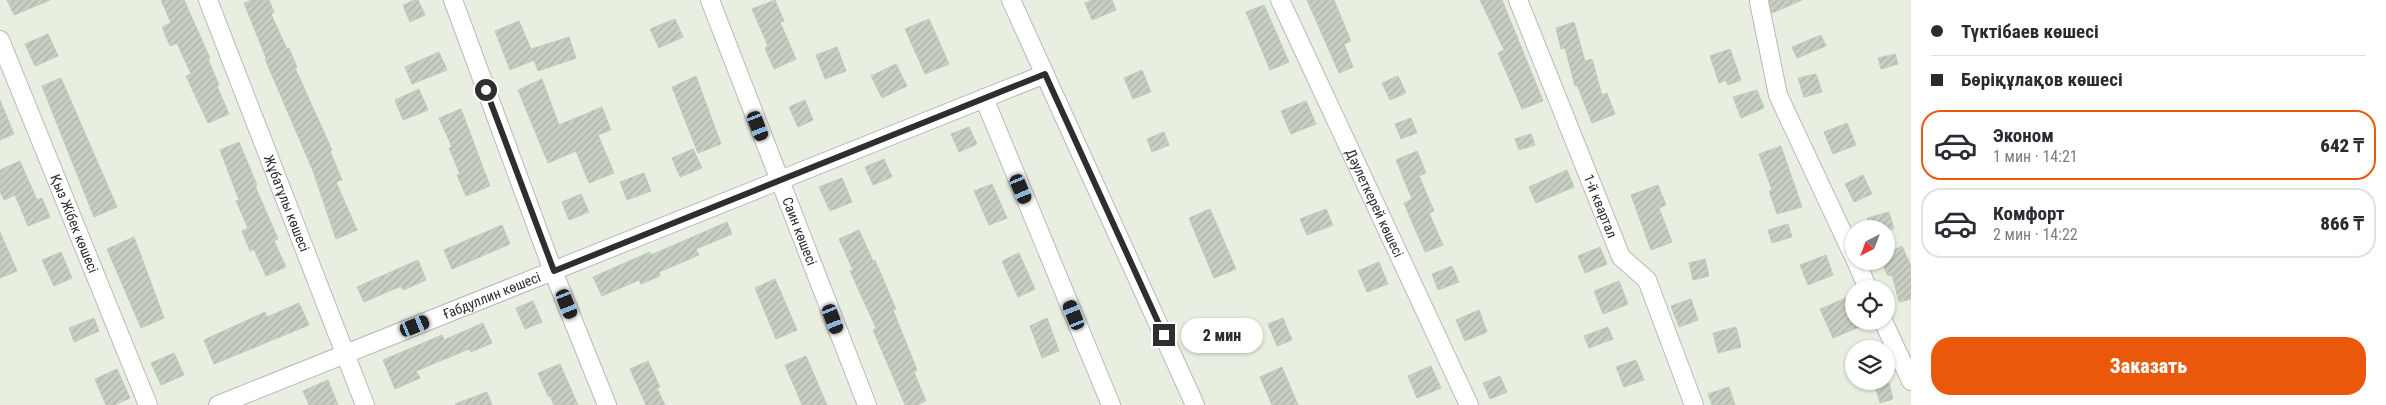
<!DOCTYPE html>
<html lang="ru">
<head>
<meta charset="utf-8">
<style>
	body { margin:0; font-family:"Roboto Condensed",sans-serif; background:#f7f7f7; color:#2b2b33; height:100vh; display:flex; flex-direction:column; font-size:19px; white-space:nowrap }
	* { box-sizing:border-box; margin:0 }
	p { font-size:16px; color:#7c7c81 }
	.icon { flex:none; width:28px; height:28px; fill:none; stroke:currentColor; stroke-width:2; stroke-linecap:round; stroke-linejoin:round }
	.map { position:relative; flex:1; overflow:hidden }
	.side { display:flex; flex-direction:column; background:#fff; width:475px }
	.side>* { flex:none }
	.top-card { display:grid; align-content:center; height:110px; padding:0 20px; background:#fff }
	.needle { width:32px; rotate:222deg }
	.fabs { position:absolute; left:1845px; top:220px; display:grid; gap:10px }
	.fabs a { display:grid; place-items:center; width:50px; height:50px; border-radius:50%; background:#fff; box-shadow:0 1px 4px #0004; font-size:25px }
	.end { position:absolute; width:22px; height:22px; margin:-11px; border:6px solid #2e2e2e; background:#fff; box-shadow:0 0 0 2px #fff }
	.from { border-radius:50% }
	.bubble { position:absolute; height:35px; border-radius:18px; background:#fff; box-shadow:0 1px 4px #0004; font-size:16px; font-weight:800; line-height:35px; text-align:center }
	.car { position:absolute; width:15px; height:30px; margin:-15px -8px; border-radius:6px; box-shadow:0 0 4px 1px #0007; background:linear-gradient(#222 24%,#8ab4d8 0 40%,#222 0 76%,#8ab4d8 0 86%,#222 0) }
	.top-card b { display:flex; align-items:center; gap:18px; height:48px; font-size:19px }
	.top-card b+b { border-top:1px solid #e1e1e2 }
	.top-card i { width:12px; height:12px; background:#2b2b33 }
	ul { padding:0; list-style:none }
	li { display:flex; align-items:center; gap:15px; height:70px; margin:0 10px 8px; padding:0 10px; border:2px solid #e1e1e2; border-radius:20px }
	li div { flex:1 }
	li b { display:block; font-size:19px }
	li em { font-style:normal; font-weight:800 }
	li.active { border-color:#ea580c }
	li>.icon { width:45px; height:45px; stroke-width:1.5 }
	.action { display:flex; gap:10px; margin-top:auto; padding:10px 20px }
	.action a { flex:1; height:58px; border-radius:20px; background:#ea580c; color:#fff; font-size:20px; font-weight:800; line-height:58px; text-align:center }
	main { display:flex; flex:1; min-height:0 }
	.map>svg:first-child { display:block }
</style>
</head>
<body>
<main>
<div class="map">
<svg width="1911" height="405" viewBox="0 0 1911 405">
	<defs>
		<pattern id="building-hatch" width="6" height="6" patternUnits="userSpaceOnUse" patternTransform="scale(1.25)"><rect width="6" height="6" fill="#c8cec3"/><path d="M-1 1l2-2M0 6l6-6M5 7l2-2" fill="none" stroke="#acb1a8"/></pattern>
	</defs>
	<rect width="100%" height="100%" fill="#e8efe1"/>
	<g fill="url(#building-hatch)" stroke="#c1cbba">
		<path d="M7,0H50L14,15Z"/>
		<path d="M161,0H184L210,58L208,59L219,85L217,86L229,114L208,123L186,76L191,74L177,43L170,46L162,27L171,23Z"/>
		<path d="M252,0H269L274,12L271,14L287,49L289,48L297,67L295,68L332,150L330,151L342,180L336,182L357,230L336,239L313,171L265,59L266,58L244,3Z"/>
		<path d="M415,0H418L425,15L410,22L403,5Z"/>
		<path d="M775,0L784,21L780,22L796,59L774,69L765,48L768,46L752,9Z"/>
		<path d="M1092,0H1112L1116,10L1092,20L1085,3Z"/>
		<path d="M1307,0H1334L1351,41L1344,44L1353,67L1339,73Z"/>
		<path d="M1480,0H1502L1543,101L1522,109L1498,53L1504,50Z"/>
		<path d="M1769,0H1802L1772,13Z"/>
		<path d="M1264,5L1289,62L1270,70L1246,12Z"/>
		<path d="M675,19L683,37L659,48L650,29Z"/>
		<path d="M929,19L949,64L925,74L905,29Z"/>
		<path d="M519,21L531,49L569,37L576,58L538,71L534,60L510,70L495,31Z"/>
		<path d="M1574,22L1585,61L1592,59L1602,95L1607,93L1615,114L1592,123L1577,85L1575,86L1565,48L1561,49L1556,28Z"/>
		<path d="M48,34L58,56L35,66L25,44Z"/>
		<path d="M1821,35L1826,46L1797,58L1792,47Z"/>
		<path d="M837,47L846,71L825,79L816,55Z"/>
		<path d="M1730,49L1741,80L1728,85L1726,80L1719,83L1710,56Z"/>
		<path d="M439,52L447,70L412,84L405,67Z"/>
		<path d="M1895,54L1898,64L1881,69L1878,58Z"/>
		<path d="M896,64L907,86L882,98L871,76Z"/>
		<path d="M1142,70L1151,92L1133,99L1124,78Z"/>
		<path d="M1816,74L1822,92L1804,97L1798,78Z"/>
		<path d="M696,76L721,144L698,153L672,87Z"/>
		<path d="M1398,76L1406,93L1390,100L1382,83Z"/>
		<path d="M61,78L117,207L94,217L42,86Z"/>
		<path d="M542,79L559,125L602,107L611,130L598,135L614,173L589,183L576,151L548,163L518,90Z"/>
		<path d="M419,89L428,110L403,120L395,100Z"/>
		<path d="M1757,90L1764,108L1741,118L1733,97Z"/>
		<path d="M0,100L14,134L0,140Z"/>
		<path d="M805,100L813,120L798,127L789,107Z"/>
		<path d="M1306,101L1316,124L1291,134L1281,111Z"/>
		<path d="M461,109L490,186L466,196L457,175L460,174L449,148L452,147L439,118Z"/>
		<path d="M1411,118L1417,133L1401,139L1395,124Z"/>
		<path d="M1847,123L1856,145L1833,154L1824,132Z"/>
		<path d="M969,127L977,144L959,152L951,134Z"/>
		<path d="M1164,132L1169,145L1152,152L1147,139Z"/>
		<path d="M1531,134L1535,145L1519,150L1515,139Z"/>
		<path d="M239,142L257,185L255,186L278,239L274,241L286,267L266,276L254,249L250,251L242,231L248,228L236,201L239,200L220,150Z"/>
		<path d="M1781,146L1802,207L1777,214L1769,191L1772,190L1759,154Z"/>
		<path d="M693,149L702,168L680,177L672,158Z"/>
		<path d="M1417,151L1426,173L1419,176L1434,211L1429,213L1443,245L1425,252L1404,203L1412,199L1396,160Z"/>
		<path d="M884,159L892,177L873,185L865,167Z"/>
		<path d="M20,161L37,200L42,198L50,217L28,226L15,195L4,200L0,192V170Z"/>
		<path d="M1567,170L1574,187L1536,203L1529,187Z"/>
		<path d="M644,173L651,191L627,200L620,182Z"/>
		<path d="M1863,175L1872,194L1854,202L1845,184Z"/>
		<path d="M842,178L852,202L830,211L819,187Z"/>
		<path d="M992,184L1007,218L989,225L974,191Z"/>
		<path d="M1658,185L1666,205L1659,208L1672,242L1651,250L1631,195Z"/>
		<path d="M581,194L589,212L569,220L562,202Z"/>
		<path d="M1210,209L1236,269L1214,278L1189,218Z"/>
		<path d="M1326,209L1333,225L1307,235L1300,219Z"/>
		<path d="M1889,212L1894,229H1870L1867,218Z"/>
		<path d="M727,222L732,234L696,249L699,255L659,272L660,276L641,284L639,280L602,296L593,277L650,252L651,255Z"/>
		<path d="M1788,224L1792,237L1772,243L1768,230Z"/>
		<path d="M502,225L510,244L452,269L444,250Z"/>
		<path d="M859,230L873,261L875,260L896,309L893,310L917,370L914,372L926,401L917,405H905L873,330L876,328L850,271L853,270L839,239Z"/>
		<path d="M0,232L17,271L0,278Z"/>
		<path d="M134,237L164,318L141,328L107,249Z"/>
		<path d="M1902,246L1911,266V299L1899,302L1892,275L1888,276L1881,261H1886V254Z"/>
		<path d="M1600,247L1607,264L1585,273L1578,256Z"/>
		<path d="M61,252L72,278L54,286L42,260Z"/>
		<path d="M1019,253L1035,289L1018,297L1002,261Z"/>
		<path d="M1826,255L1833,275L1808,285L1800,265Z"/>
		<path d="M1705,259L1709,276L1693,280L1689,263Z"/>
		<path d="M418,260L426,280L403,290L401,286L364,302L357,287Z"/>
		<path d="M1379,262L1388,284L1367,292L1358,271Z"/>
		<path d="M1452,266L1459,282L1438,290L1432,274Z"/>
		<path d="M775,279L797,330L776,339L755,288Z"/>
		<path d="M1619,281L1628,304L1603,314L1594,291Z"/>
		<path d="M1848,297L1854,311V321H1873L1833,338L1820,309Z"/>
		<path d="M1691,299L1698,320L1679,327L1671,306Z"/>
		<path d="M533,301L542,322L525,329L516,308Z"/>
		<path d="M299,303L309,325L214,364L204,340L265,312L267,317Z"/>
		<path d="M1479,310L1487,332L1465,341L1456,320Z"/>
		<path d="M94,318L99,331L74,342L69,328Z"/>
		<path d="M1047,318L1059,351L1042,358L1030,326Z"/>
		<path d="M1283,318L1292,340L1277,346L1268,324Z"/>
		<path d="M483,323L492,343L471,352L469,349L416,371L420,378L395,389L383,360L442,335L444,340Z"/>
		<path d="M1608,327L1613,339L1589,348L1584,336Z"/>
		<path d="M1736,327L1741,347L1718,353L1713,333Z"/>
		<path d="M174,353L184,375L161,385L151,363Z"/>
		<path d="M806,356L827,405H802L785,365Z"/>
		<path d="M1636,360L1644,380L1624,387L1616,367Z"/>
		<path d="M648,361L660,387L657,388L665,405H646L630,369Z"/>
		<path d="M560,364L578,405H554L550,396H548L538,373Z"/>
		<path d="M1431,366L1441,388L1417,398L1408,376Z"/>
		<path d="M1282,367L1298,405H1272L1260,377Z"/>
		<path d="M117,369L130,398L114,405H106L95,379Z"/>
		<path d="M1500,376L1507,392L1490,399L1483,383Z"/>
		<path d="M328,380L338,405H309L303,391Z"/>
		<path d="M1889,383L1893,399L1880,403L1875,386Z"/>
		<path d="M1729,387L1735,405H1712L1708,394Z"/>
		<path d="M487,392L492,405H456L455,404Z"/>
	</g>
	<g fill="none" stroke-linecap="round" stroke-linejoin="round">
		<g stroke="#beb4c1" stroke-width="20">
			<g id="minor">
				<path id="s1" d="M208,0L365,405"/>
				<path d="M453,0L553,271L607,405"/>
				<path id="s2" d="M710,0L867,405"/>
				<path d="M1011,0L1195,405"/>
				<path id="s3" d="M1280,0L1469,405"/>
				<path id="s4" d="M1518,0L1621,257L1647,280L1694,405"/>
				<path d="M1759,2L1778,95L1854,257"/>
				<path id="s5" d="M0,40L148,405"/>
				<path d="M984,98L1111,405"/>
				<path d="M1856,261L1868,289"/>
				<path d="M1883,321L1911,381"/>
				<path id="s6" d="M218,405L1045,74"/>
			</g>
		</g>
		<use href="#minor" stroke="#fff" stroke-width="18"/>
	</g>
	<g fill="none" stroke-linecap="round" stroke-linejoin="round">
		<path stroke="#2e2e2e" stroke-width="6" d="M486,90L554,271L1045,74L1164,335"/>
	</g>
	<g text-anchor="middle" dominant-baseline="central" stroke-width="4" stroke-linejoin="round" paint-order="stroke">
		<g font-size="14" fill="#2e2e2e" stroke="#fff">
			<text stroke="none"><textPath href="#s1" startOffset="218">Жұбатұлы көшесі</textPath></text>
			<text stroke="none"><textPath href="#s3" startOffset="224">Дәулеткерей көшесі</textPath></text>
			<text stroke="none"><textPath href="#s4" startOffset="222">1-й квартал</textPath></text>
			<text stroke="none"><textPath href="#s5" startOffset="198">Қыз Жібек көшесі</textPath></text>
			<text stroke="none"><textPath href="#s2" startOffset="248">Саин көшесі</textPath></text>
			<text stroke="none"><textPath href="#s6" startOffset="295">Ғабдуллин көшесі</textPath></text>
		</g>
	</g>
</svg>
<div class="fabs">
<a><svg class="needle" viewBox="-14 -14 28 28"><path d="M0-13l5 13h-10z" fill="#e53935"/><path d="M0 13l5-13h-10z" fill="#7c7c81"/></svg></a>
<a><svg class="icon" aria-label="locate" viewBox="0 0 24 24"><circle cx="12" cy="12" r="6"/><path d="M12 2v4M12 18v4M2 12h4M18 12h4"/></svg></a>
<a><svg class="icon" aria-label="layers" viewBox="0 0 24 24"><path d="M12 4l9 5-9 5-9-5zM3 14l9 5 9-5"/></svg></a>
</div>
<i class="end from" style="left:486px;top:90px"></i>
<i class="end" style="left:1164px;top:335px"></i>
<div class="bubble" style="left:1181px;top:318px;width:82px">2 мин</div>
<i class="car" style="left:758px;top:126px;rotate:159deg"></i>
<i class="car" style="left:1021px;top:189px;rotate:157deg"></i>
<i class="car" style="left:567px;top:304px;rotate:158deg"></i>
<i class="car" style="left:1074px;top:315px;rotate:338deg"></i>
<i class="car" style="left:833px;top:319px;rotate:159deg"></i>
<i class="car" style="left:415px;top:326px;rotate:68deg"></i>
</div>
<section class="side">
<div class="top-card">
<b><i class="from"></i>Түктібаев көшесі</b>
<b><i></i>Бөріқұлақов көшесі</b>
</div>
<ul>
<li class="active"><svg class="icon" aria-label="car" viewBox="0 0 24 24"><path d="M5 17H2v-5l4-1 3-4h7l3 4 3 1v5h-3M9 17h6M6 11h13"/><circle cx="7" cy="17" r="2"/><circle cx="17" cy="17" r="2"/></svg><div><b>Эконом</b><p>1 мин · 14:21</p></div><em>642 ₸</em></li>
<li><svg class="icon" aria-label="car" viewBox="0 0 24 24"><path d="M5 17H2v-5l4-1 3-4h7l3 4 3 1v5h-3M9 17h6M6 11h13"/><circle cx="7" cy="17" r="2"/><circle cx="17" cy="17" r="2"/></svg><div><b>Комфорт</b><p>2 мин · 14:22</p></div><em>866 ₸</em></li>
</ul>
<div class="action"><a>Заказать</a></div>
</section>
</main>
</body>
</html>
